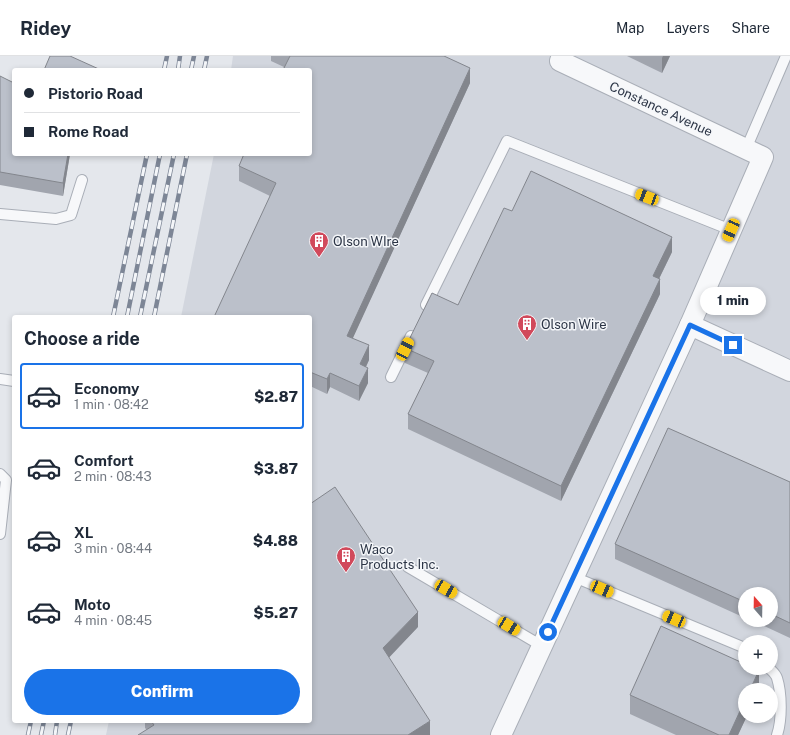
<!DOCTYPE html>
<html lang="en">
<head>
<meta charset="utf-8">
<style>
	body { margin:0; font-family:"Public Sans",sans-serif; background:#f2f2f3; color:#1f2937; height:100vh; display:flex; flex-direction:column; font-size:15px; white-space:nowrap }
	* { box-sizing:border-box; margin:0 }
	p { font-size:13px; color:#747a83 }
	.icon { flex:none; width:22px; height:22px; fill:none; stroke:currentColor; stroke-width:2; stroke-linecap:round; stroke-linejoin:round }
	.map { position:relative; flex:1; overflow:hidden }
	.details { position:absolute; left:12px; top:259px; width:300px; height:408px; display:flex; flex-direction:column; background:#fff; border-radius:4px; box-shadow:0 2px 6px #0003 }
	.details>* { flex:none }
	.top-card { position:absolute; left:12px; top:12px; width:300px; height:88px; border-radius:4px; box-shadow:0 2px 6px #0003; display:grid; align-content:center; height:88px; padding:0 12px; background:#fff }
	.needle { width:26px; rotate:340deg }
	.buttons { position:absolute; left:738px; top:531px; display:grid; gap:8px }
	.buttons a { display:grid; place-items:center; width:40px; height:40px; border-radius:50%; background:#fff; box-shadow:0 2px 6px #0003; font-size:20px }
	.end { position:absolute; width:18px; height:18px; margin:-9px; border:5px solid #1a73e8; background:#fff; box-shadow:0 0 0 2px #fff }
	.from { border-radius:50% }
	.bubble { position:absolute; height:28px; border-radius:14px; background:#fff; box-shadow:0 2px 6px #0003; font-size:13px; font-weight:800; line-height:28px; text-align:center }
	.car { position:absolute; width:12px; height:24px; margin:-12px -6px; border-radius:5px; box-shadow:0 0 3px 1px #0007; background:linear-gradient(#f5c518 24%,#345 0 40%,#f5c518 0 76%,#345 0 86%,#f5c518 0) }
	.top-card b { display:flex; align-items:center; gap:14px; height:38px; font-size:15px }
	.top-card b+b { border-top:1px solid #e0e1e3 }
	.top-card i { width:10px; height:10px; background:#1f2937 }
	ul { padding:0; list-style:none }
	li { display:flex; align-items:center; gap:12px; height:66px; margin:0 8px 6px; padding:0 4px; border:2px solid transparent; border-radius:4px }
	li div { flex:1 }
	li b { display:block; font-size:15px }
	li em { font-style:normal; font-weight:800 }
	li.current { border-color:#1a73e8 }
	li>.icon { width:36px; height:36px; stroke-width:1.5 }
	h2 { padding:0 12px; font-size:18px; line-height:48px }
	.primary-button { display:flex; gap:8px; margin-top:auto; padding:8px 12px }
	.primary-button a { flex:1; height:46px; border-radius:24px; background:#1a73e8; color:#fff; font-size:16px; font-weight:800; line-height:46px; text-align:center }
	header { display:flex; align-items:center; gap:24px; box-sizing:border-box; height:56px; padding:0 20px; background:#fff; border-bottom:1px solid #e0e1e3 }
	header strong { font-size:19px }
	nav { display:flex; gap:22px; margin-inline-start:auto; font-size:14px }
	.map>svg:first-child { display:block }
</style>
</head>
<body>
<header>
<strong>Ridey</strong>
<nav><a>Map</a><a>Layers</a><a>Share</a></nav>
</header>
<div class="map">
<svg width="790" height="679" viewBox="0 0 790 679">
	<rect width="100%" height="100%" fill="#e4e7ec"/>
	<path fill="#d2d6de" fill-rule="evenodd" d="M233,0H790V679H106L109,665H310V261H181L214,98H310V14H231ZM745,538H771V564H745ZM745,586H771V612H745ZM745,634H771V660H745Z"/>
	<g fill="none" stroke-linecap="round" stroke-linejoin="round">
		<g stroke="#a9aeb7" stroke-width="12">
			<g id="service">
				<path d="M746,93L786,0"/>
				<path d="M0,158L56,163L71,159L82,124"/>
				<path d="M426,249L507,85L731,174"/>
				<path d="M391,321L411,280"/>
				<path d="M0,323L14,325"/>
				<path d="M0,418L6,424L0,478"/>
				<path d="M408,511L542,590"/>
				<path d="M574,521L745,592"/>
				<path d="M769,612C772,615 776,618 777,622C782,638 782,664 777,679"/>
			</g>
		</g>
		<g stroke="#a9aeb7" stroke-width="22">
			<g id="minor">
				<path d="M690,269L790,315"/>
				<path d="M501,679L690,269L763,101L560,5L562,0"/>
			</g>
		</g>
		<use href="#service" stroke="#f7f8fa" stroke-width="10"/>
		<use href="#minor" stroke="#f7f8fa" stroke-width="20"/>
		<g stroke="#7d8696" stroke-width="4.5">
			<g id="rail">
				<path d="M164,14L167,0"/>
				<path d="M178,14L180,0"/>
				<path d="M191,14L194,0"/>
				<path d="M204,14L207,0"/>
				<path d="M113,261L147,98"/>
				<path d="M127,261L160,98"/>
				<path d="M140,261L174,98"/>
				<path d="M154,261L187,98"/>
				<path d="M28,679L31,665"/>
				<path d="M41,679L44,665"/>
				<path d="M55,679L57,665"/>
				<path d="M68,679L71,665"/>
			</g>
		</g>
		<use href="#rail" stroke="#f4f6f9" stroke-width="3" stroke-dasharray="9" stroke-linecap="butt"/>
	</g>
	<g fill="#a1a5ae">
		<path d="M271,0H444L470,27L352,283L369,304L366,311L368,327L359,345L330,331L327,338L310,330V261L270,140L239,125V110L284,11L271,5Z"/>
		<path d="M627,0H670L662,17Z"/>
		<path d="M0,20L70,98L63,140L0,129Z"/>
		<path d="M512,155L672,196L659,223L660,238L561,445L408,373V358L428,317L405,307V292L458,249Z"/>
		<path d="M790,426V582L751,564H771V538H745V562L615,503V488Z"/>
		<path d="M418,571L388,601L430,679L147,674L145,672V665H310Z"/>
		<path d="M759,633L738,679H676L630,658V639Z"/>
	</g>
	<g fill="#83868d">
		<path d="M663,0H670L662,17V2Z"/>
		<path d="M470,12V27L347,295V280Z"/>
		<path d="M68,98H70L63,140V127Z"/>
		<path d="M672,181V196L653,235V220Z"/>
		<path d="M660,223V238L561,445V430Z"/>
		<path d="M369,289V304L360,323V308Z"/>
		<path d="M368,312V327L359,345V330Z"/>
		<path d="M330,317V331L327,338V323Z"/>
		<path d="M418,556V571L383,608V592Z"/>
		<path d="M759,614V633L758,634H750Z"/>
		<path d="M745,644V660H747L738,679H729Z"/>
		<path d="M430,665V679H408Z"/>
	</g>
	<g fill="#bbc0ca" stroke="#83868d">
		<path d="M50,0H70L101,14H44Z"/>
		<path d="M290,0H444L470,12L347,280L369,289L360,308L368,312L359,330L330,317L327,323L310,316V261H214L276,127L239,110L244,98H310V14H283Z"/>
		<path d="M0,20L14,27V98H68L63,127L0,116Z"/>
		<path d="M531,115L672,181L653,220L660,223L561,430L408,358L434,305L405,292L432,237L458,249L504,152L512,155Z"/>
		<path d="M668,372L790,426V567L771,558V538H745V546L615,488Z"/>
		<path d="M335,431L418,556L383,592L430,665L408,679H138L154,669L151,665H310V448Z"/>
		<path d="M661,570L745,608V612H754L759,614L750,634H745V644L729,679H719L630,639Z"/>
	</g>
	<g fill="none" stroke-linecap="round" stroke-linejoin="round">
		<path stroke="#1a73e8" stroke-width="5" d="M548,576L690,269L733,289"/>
	</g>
	<defs>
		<g id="building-pin" transform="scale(1)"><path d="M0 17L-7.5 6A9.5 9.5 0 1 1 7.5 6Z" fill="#d1495b" stroke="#f4f6f9"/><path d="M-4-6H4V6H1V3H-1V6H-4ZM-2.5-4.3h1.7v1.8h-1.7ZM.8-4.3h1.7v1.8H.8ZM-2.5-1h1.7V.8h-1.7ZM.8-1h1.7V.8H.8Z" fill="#fff"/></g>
	</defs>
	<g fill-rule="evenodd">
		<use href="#building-pin" x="319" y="185"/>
		<use href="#building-pin" x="527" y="268"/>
		<use href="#building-pin" x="346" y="500"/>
	</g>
	<g text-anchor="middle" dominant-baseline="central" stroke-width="3" stroke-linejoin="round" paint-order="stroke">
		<g font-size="13" fill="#2b3445" stroke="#f4f6f9">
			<text transform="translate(661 53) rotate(25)">Constance Avenue</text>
		</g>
		<g font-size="13" fill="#2b3445" stroke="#f4f6f9" text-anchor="start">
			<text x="333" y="185">Olson WIre</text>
			<text x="541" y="268">Olson Wire</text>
			<text x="360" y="493">Waco<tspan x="360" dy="15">Products Inc.</tspan></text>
		</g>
	</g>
</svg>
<div class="buttons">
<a><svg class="needle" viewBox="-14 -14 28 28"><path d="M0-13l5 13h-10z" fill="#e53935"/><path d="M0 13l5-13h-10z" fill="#747a83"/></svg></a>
<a>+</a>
<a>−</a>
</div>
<i class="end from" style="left:548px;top:576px"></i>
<i class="end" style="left:733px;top:289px"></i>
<div class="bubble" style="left:700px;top:231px;width:66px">1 min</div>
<i class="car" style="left:647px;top:141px;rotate:291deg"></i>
<i class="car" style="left:731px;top:174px;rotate:204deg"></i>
<i class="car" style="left:405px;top:293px;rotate:26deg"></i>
<i class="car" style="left:446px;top:533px;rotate:120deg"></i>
<i class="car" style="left:602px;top:533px;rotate:113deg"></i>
<i class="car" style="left:674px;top:563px;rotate:293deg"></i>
<i class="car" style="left:509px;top:570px;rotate:121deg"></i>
<div class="top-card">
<b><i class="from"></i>Pistorio Road</b>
<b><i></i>Rome Road</b>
</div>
<section class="details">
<h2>Choose a ride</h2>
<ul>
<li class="current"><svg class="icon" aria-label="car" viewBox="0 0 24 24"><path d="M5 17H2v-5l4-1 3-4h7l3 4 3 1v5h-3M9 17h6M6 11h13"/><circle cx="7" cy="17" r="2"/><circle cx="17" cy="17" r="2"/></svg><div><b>Economy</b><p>1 min · 08:42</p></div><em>$2.87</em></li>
<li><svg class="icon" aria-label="car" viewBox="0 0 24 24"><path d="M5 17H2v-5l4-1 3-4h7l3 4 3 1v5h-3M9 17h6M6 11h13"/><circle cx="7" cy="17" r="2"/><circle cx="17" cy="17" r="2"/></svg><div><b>Comfort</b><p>2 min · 08:43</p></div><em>$3.87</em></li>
<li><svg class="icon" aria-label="car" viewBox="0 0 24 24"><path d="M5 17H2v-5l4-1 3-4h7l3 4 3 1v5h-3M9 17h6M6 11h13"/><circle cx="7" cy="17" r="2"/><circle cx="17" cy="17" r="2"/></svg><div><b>XL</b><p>3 min · 08:44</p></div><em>$4.88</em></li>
<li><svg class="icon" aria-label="car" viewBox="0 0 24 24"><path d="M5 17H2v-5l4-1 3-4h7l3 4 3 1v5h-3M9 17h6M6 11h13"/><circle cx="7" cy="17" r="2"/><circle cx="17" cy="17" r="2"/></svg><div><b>Moto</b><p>4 min · 08:45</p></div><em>$5.27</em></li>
</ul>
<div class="primary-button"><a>Confirm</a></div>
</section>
</div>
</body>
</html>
